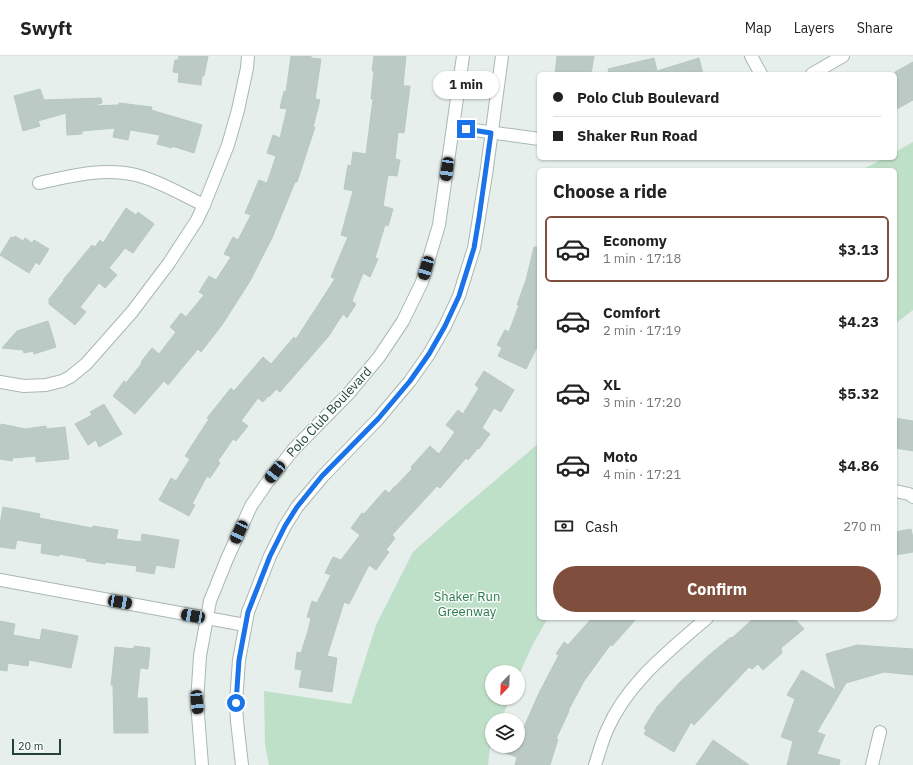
<!DOCTYPE html>
<html lang="en">
<head>
<meta charset="utf-8">
<style>
	body { margin:0; font-family:"IBM Plex Sans",sans-serif; background:#f6f6f6; color:#222; height:100vh; display:flex; flex-direction:column; font-size:15px; white-space:nowrap }
	* { box-sizing:border-box; margin:0 }
	p { font-size:13px; color:#767676 }
	.icon { flex:none; width:22px; height:22px; fill:none; stroke:currentColor; stroke-width:2; stroke-linecap:round; stroke-linejoin:round }
	.map { position:relative; flex:1; overflow:hidden }
	.side { position:absolute; left:537px; top:112px; width:360px; height:452px; display:flex; flex-direction:column; background:#fff; border-radius:6px; box-shadow:0 1px 3px #0004 }
	.side>* { flex:none }
	.hud { position:absolute; left:537px; top:16px; width:360px; height:88px; border-radius:6px; box-shadow:0 1px 3px #0004; display:grid; align-content:center; height:88px; padding:0 16px; background:#fff }
	.needle { width:26px; rotate:203deg }
	.buttons { position:absolute; left:485px; top:609px; display:grid; gap:8px }
	.buttons a { display:grid; place-items:center; width:40px; height:40px; border-radius:50%; background:#fff; box-shadow:0 1px 3px #0004; font-size:20px }
	.scale { position:absolute; left:12px; bottom:10px; width:49px; box-sizing:border-box; padding-left:4px; border:2px solid #24423a; border-top:0; font-size:11px; line-height:14px; white-space:nowrap; color:#24423a; -webkit-text-stroke:3px #f7fbf9; paint-order:stroke }
	.end { position:absolute; width:18px; height:18px; margin:-9px; border:5px solid #1a73e8; background:#fff; box-shadow:0 0 0 2px #fff }
	.from { border-radius:50% }
	.bubble { position:absolute; height:28px; border-radius:14px; background:#fff; box-shadow:0 1px 3px #0004; font-size:13px; font-weight:700; line-height:28px; text-align:center }
	.car { position:absolute; width:12px; height:24px; margin:-12px -6px; border-radius:5px; box-shadow:0 0 3px 1px #0007; background:linear-gradient(#222 24%,#8ab4d8 0 40%,#222 0 76%,#8ab4d8 0 86%,#222 0) }
	.hud b { display:flex; align-items:center; gap:14px; height:38px; font-size:15px }
	.hud b+b { border-top:1px solid #e0e0e0 }
	.hud i { width:10px; height:10px; background:#222 }
	ul { padding:0; list-style:none }
	li { display:flex; align-items:center; gap:12px; height:66px; margin:0 8px 6px; padding:0 8px; border:2px solid transparent; border-radius:6px }
	li div { flex:1 }
	li b { display:block; font-size:15px }
	li em { font-style:normal; font-weight:700 }
	li.selected { border-color:#804e3d }
	li>.icon { width:36px; height:36px; stroke-width:1.5 }
	h2 { padding:0 16px; font-size:18px; line-height:48px }
	.pay { display:flex; align-items:center; gap:10px; height:44px; padding:0 16px; font-size:15px }
	.pay p { margin-inline-start:auto }
	.button { display:flex; gap:8px; margin-top:auto; padding:8px 16px }
	.button a { flex:1; height:46px; border-radius:24px; background:#804e3d; color:#fff; font-size:16px; font-weight:700; line-height:46px; text-align:center }
	header { display:flex; align-items:center; gap:24px; box-sizing:border-box; height:56px; padding:0 20px; background:#fff; border-bottom:1px solid #e0e0e0 }
	header strong { font-size:19px }
	nav { display:flex; gap:22px; margin-inline-start:auto; font-size:14px }
	.map>svg:first-child { display:block }
</style>
</head>
<body>
<header>
<strong>Swyft</strong>
<nav><a>Map</a><a>Layers</a><a>Share</a></nav>
</header>
<div class="map">
<svg width="913" height="709" viewBox="0 0 913 709">
	<rect width="100%" height="100%" fill="#e6efeb"/>
	<g fill="#bfe0c8">
		<path d="M913,86V254L895,268V114H862L884,102H895V96Z"/>
		<path d="M539,387V562H548L533,588L518,621V616H492V642H510L501,664H492V687L490,692L488,709H269L265,689L264,635L351,648L376,569L413,496L452,461Z"/>
	</g>
	<g fill="#bbcac4" stroke="#b8c9c2">
		<path d="M179,0H208L204,20H202L201,29L178,26L179,17L173,16L175,4H178Z"/>
		<path d="M291,0H311V2L321,3L315,43L320,44L313,71H315L297,126H295L272,182L250,225L222,269L201,296L198,293L168,329L164,325L135,358L113,340L124,325L126,327L142,307L141,306L152,292L159,298L176,276L170,271L181,257L186,261L204,239L199,236L209,220L216,224L231,201L224,198L233,181L238,184L251,159L245,157L259,124L267,127L276,100L267,97L273,79L280,82L287,53L280,52L284,35L286,36Z"/>
		<path d="M374,0H406L403,30H410L404,77L398,76L395,103L400,104L397,120L388,119L383,150L393,153L388,170L385,169L375,202L378,203L370,221L363,217L352,245L356,248L347,262L343,258L328,281L280,336L276,333L269,341L268,340L263,346L258,342L241,365L248,370L236,385L233,383L218,405L220,407L210,422L207,420L192,448L195,449L189,460L159,444L171,422L176,425L190,403L185,400L209,363L207,362L231,332L234,335L263,301L271,308L294,281L296,283L335,223L331,221L348,181L341,179L353,135L344,133L348,109L351,110L353,96L366,98L373,43H371L374,15H372Z"/>
		<path d="M557,0H594L591,18H555Z"/>
		<path d="M654,2L657,15L699,2L703,18H609L608,13Z"/>
		<path d="M913,6V44L895,54V16Z"/>
		<path d="M40,33L44,44L101,42L102,47L91,50L119,49V47L152,51L151,54L202,69L194,97L172,90V92L157,88L160,79L130,74L128,84L113,81L115,72L82,75V78L67,79L66,57L38,65L40,70L23,75L14,40Z"/>
		<path d="M126,152L136,159L138,156L154,168L133,197L125,192L109,212L117,219L105,232L99,227L80,251L86,256L75,269L49,248V243L64,224H63L92,189L95,191L100,184L103,187Z"/>
		<path d="M15,180L23,185L25,182L32,187L34,184L49,193L39,209L36,206L29,217L0,199L11,181L14,182Z"/>
		<path d="M534,191H539V287L526,313L498,300L502,292L497,289L505,274L509,276L519,249H517L526,224Z"/>
		<path d="M48,265L56,291L34,298L33,295L24,297L23,294L2,292L17,275Z"/>
		<path d="M484,315L514,334L501,356L494,352L482,372L490,378L479,393L478,392L468,404L466,402L440,432L437,430L392,479L395,482L386,494L389,496L376,514L369,509L349,548L344,546L327,600L337,602L332,636L299,631L302,614L295,613L297,596L301,597L308,575L311,562L307,561L312,545L317,547L331,519L325,517L333,501L341,504L360,479L351,472L362,457L364,458L385,434L389,437L394,431H395L412,413L411,411L430,390L439,398L455,376L446,369L458,354L463,358L479,332L475,329Z"/>
		<path d="M104,348L122,378L99,391L96,384L88,389L75,368L92,359L90,356Z"/>
		<path d="M895,362L913,365V395L895,392Z"/>
		<path d="M1,368L25,373L46,370V373L65,371L69,403L36,406V400L13,402L12,405L0,403V375Z"/>
		<path d="M3,451L40,458L39,462L92,472L93,470L118,474L116,483L141,486L142,478L179,484L174,512L156,509L154,518L136,515L137,510L106,506L105,508L86,505L87,503L59,498V500L41,497L42,488L17,484L15,493L0,491V468Z"/>
		<path d="M911,473L913,482V496L895,499V476Z"/>
		<path d="M592,562H637L612,590L611,588L584,625L568,655H569L556,683H558L550,709H515L517,701L493,693V690H518V671L523,673L540,635L559,599L556,598L564,586L568,589Z"/>
		<path d="M754,562H794L804,573L781,592L782,597L763,614L758,608L752,613L749,611L694,669L691,666L674,696L644,678L646,674L644,672L657,651L680,626L708,600L731,581L732,582Z"/>
		<path d="M0,565L15,568L13,579L40,584L42,573L78,580L71,612L29,604L28,610L8,607L7,615L0,614Z"/>
		<path d="M857,589L913,593V619L884,616L846,627L817,676L825,679L817,698L840,704L839,709H787L793,685L781,681L795,643L787,639L802,614L836,634L826,598Z"/>
		<path d="M134,590L150,592L148,613L140,612L137,642H147L148,677H114L113,629H111L115,591L134,593Z"/>
		<path d="M713,684L749,709H696Z"/>
	</g>
	<g fill="none" stroke-linecap="round" stroke-linejoin="round">
		<g stroke="#a8b8b2" stroke-width="14">
			<g id="minor">
				<path d="M751,0L761,18"/>
				<path d="M812,18L843,0"/>
				<path d="M453,71L539,83"/>
				<path d="M39,127C70,120 104,111 136,119C160,125 182,139 204,149"/>
				<path d="M0,326L24,330L46,329L62,325L70,321L86,308L132,256L169,207L197,164L204,149L228,89L238,54L247,12L248,0"/>
				<path d="M895,435L909,438L913,441"/>
				<path d="M0,524L245,569"/>
				<path d="M595,709C599,697 602,685 607,674C627,627 670,594 707,562"/>
				<path d="M872,709L880,676"/>
			</g>
		</g>
		<g stroke="#a8b8b2" stroke-width="14">
			<g id="tertiary">
				<path d="M202,709L197,646L200,600L210,545L227,503L251,450L266,428L293,394L349,337L379,301L403,265L422,226L439,169L463,0"/>
				<path d="M242,709L237,665L236,647L239,604L248,556L270,500L285,470L297,451L323,420L378,363L410,325L429,298L445,270L459,240L474,192L479,162L481,149L486,119L502,0"/>
			</g>
		</g>
		<use href="#minor" stroke="#fff" stroke-width="12"/>
		<use href="#tertiary" stroke="#fff" stroke-width="12"/>
	</g>
	<g fill="none" stroke-linecap="round" stroke-linejoin="round">
		<path stroke="#1a73e8" stroke-width="5" d="M236,647L239,604L248,556L270,500L285,470L297,451L322,420L378,363L410,325L429,298L445,270L459,240L474,192L479,162L491,77L466,73"/>
	</g>
	<g text-anchor="middle" dominant-baseline="central" stroke-width="3" stroke-linejoin="round" paint-order="stroke">
		<g font-size="13" fill="#24423a" stroke="#f7fbf9">
			<text transform="translate(329 356) rotate(-47)">Polo Club Boulevard</text>
		</g>
		<g font-size="13" fill="#2d7a4b" stroke="#f7fbf9">
			<text x="467" y="540">Shaker Run<tspan x="467" dy="15">Greenway</tspan></text>
		</g>
	</g>
</svg>
<div class="buttons">
<a><svg class="needle" viewBox="-14 -14 28 28"><path d="M0-13l5 13h-10z" fill="#e53935"/><path d="M0 13l5-13h-10z" fill="#767676"/></svg></a>
<a><svg class="icon" aria-label="layers" viewBox="0 0 24 24"><path d="M12 4l9 5-9 5-9-5zM3 14l9 5 9-5"/></svg></a>
</div>
<div class="scale">20 m</div>
<i class="end from" style="left:236px;top:647px"></i>
<i class="end" style="left:466px;top:73px"></i>
<div class="bubble" style="left:433px;top:15px;width:66px">1 min</div>
<i class="car" style="left:447px;top:113px;rotate:188deg"></i>
<i class="car" style="left:426px;top:212px;rotate:196deg"></i>
<i class="car" style="left:275px;top:416px;rotate:219deg"></i>
<i class="car" style="left:239px;top:476px;rotate:205deg"></i>
<i class="car" style="left:120px;top:546px;rotate:100deg"></i>
<i class="car" style="left:193px;top:560px;rotate:280deg"></i>
<i class="car" style="left:197px;top:646px;rotate:175deg"></i>
<div class="hud">
<b><i class="from"></i>Polo Club Boulevard</b>
<b><i></i>Shaker Run Road</b>
</div>
<section class="side">
<h2>Choose a ride</h2>
<ul>
<li class="selected"><svg class="icon" aria-label="car" viewBox="0 0 24 24"><path d="M5 17H2v-5l4-1 3-4h7l3 4 3 1v5h-3M9 17h6M6 11h13"/><circle cx="7" cy="17" r="2"/><circle cx="17" cy="17" r="2"/></svg><div><b>Economy</b><p>1 min · 17:18</p></div><em>$3.13</em></li>
<li><svg class="icon" aria-label="car" viewBox="0 0 24 24"><path d="M5 17H2v-5l4-1 3-4h7l3 4 3 1v5h-3M9 17h6M6 11h13"/><circle cx="7" cy="17" r="2"/><circle cx="17" cy="17" r="2"/></svg><div><b>Comfort</b><p>2 min · 17:19</p></div><em>$4.23</em></li>
<li><svg class="icon" aria-label="car" viewBox="0 0 24 24"><path d="M5 17H2v-5l4-1 3-4h7l3 4 3 1v5h-3M9 17h6M6 11h13"/><circle cx="7" cy="17" r="2"/><circle cx="17" cy="17" r="2"/></svg><div><b>XL</b><p>3 min · 17:20</p></div><em>$5.32</em></li>
<li><svg class="icon" aria-label="car" viewBox="0 0 24 24"><path d="M5 17H2v-5l4-1 3-4h7l3 4 3 1v5h-3M9 17h6M6 11h13"/><circle cx="7" cy="17" r="2"/><circle cx="17" cy="17" r="2"/></svg><div><b>Moto</b><p>4 min · 17:21</p></div><em>$4.86</em></li>
</ul>
<div class="pay"><svg class="icon" aria-label="cash" viewBox="0 0 24 24"><path d="M3 7h18v10H3z"/><circle cx="12" cy="12" r="2"/></svg>Cash<p>270 m</p></div>
<div class="button"><a>Confirm</a></div>
</section>
</div>
</body>
</html>
